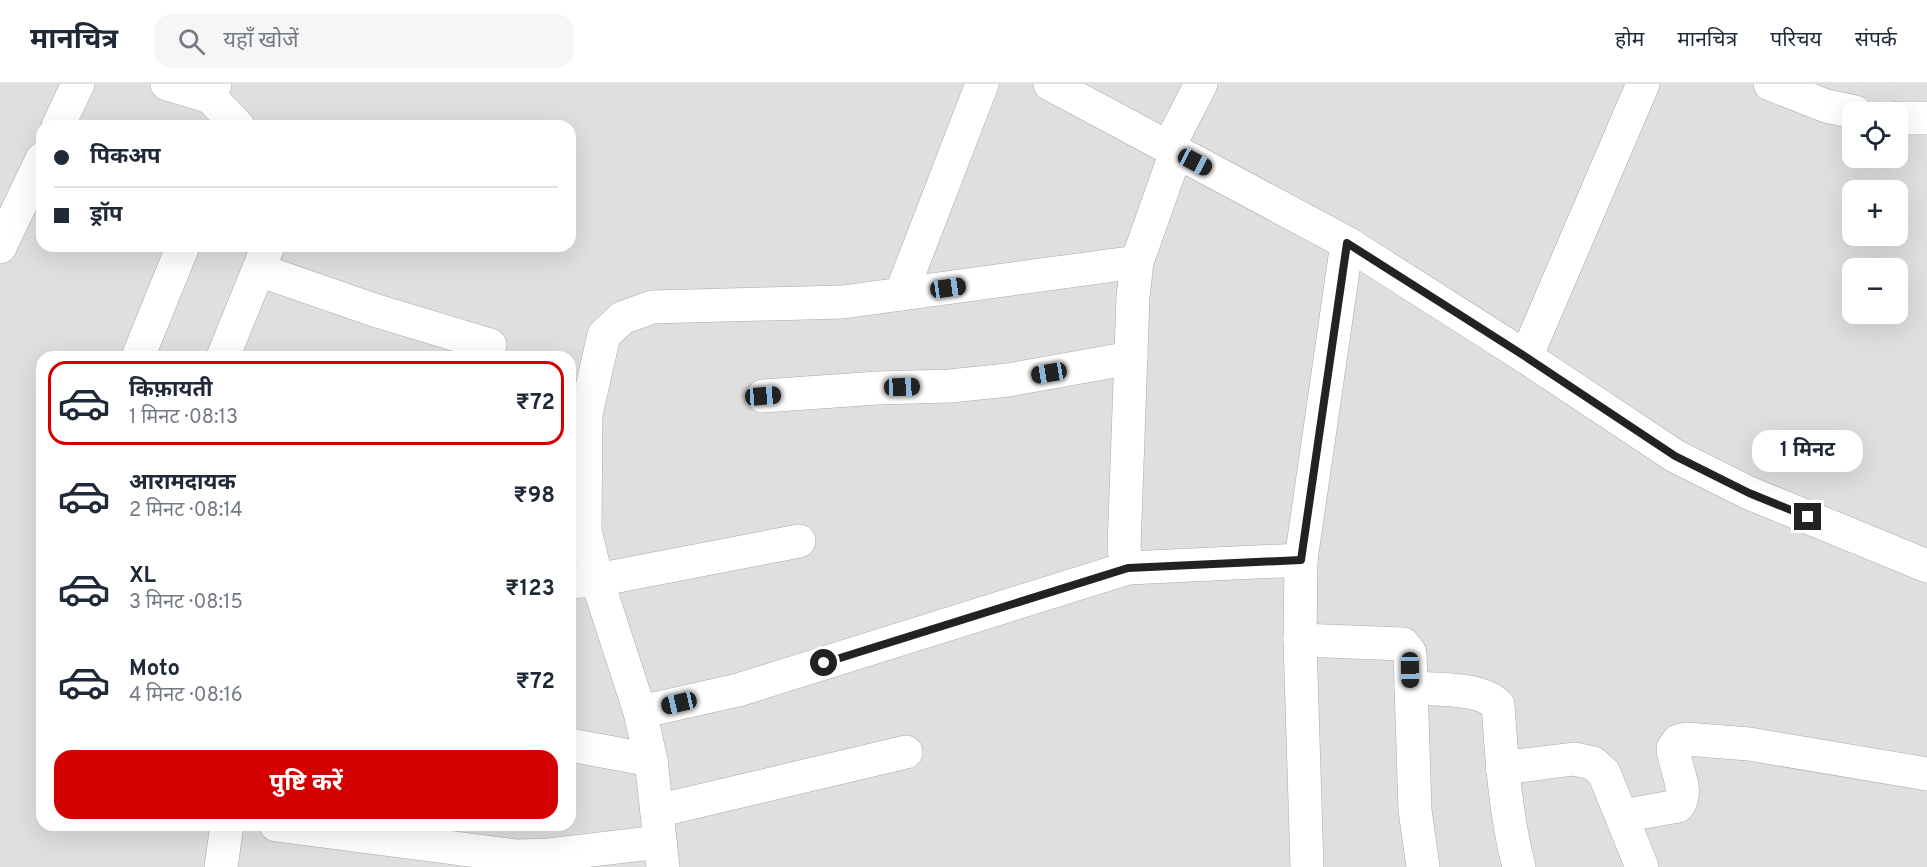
<!DOCTYPE html>
<html lang="hi">
<head>
<meta charset="utf-8">
<style>
	body { margin:0; font-family:Overpass,"Noto Sans Devanagari",sans-serif; background:#f6f6f7; color:#1f2937; height:100vh; display:flex; flex-direction:column; font-size:22px; white-space:nowrap }
	* { box-sizing:border-box; margin:0 }
	p { font-size:20px; color:#747a83 }
	.icon { flex:none; width:33px; height:33px; fill:none; stroke:currentColor; stroke-width:2; stroke-linecap:round; stroke-linejoin:round }
	.map { position:relative; flex:1; overflow:hidden }
	.sheet { position:absolute; left:36px; top:267px; width:540px; height:480px; display:flex; flex-direction:column; background:#fff; border-radius:18px; box-shadow:0 6px 24px #0002 }
	.sheet>* { flex:none }
	.hud { position:absolute; left:36px; top:36px; width:540px; height:132px; border-radius:18px; box-shadow:0 6px 24px #0002; display:grid; align-content:center; height:132px; padding:0 18px; background:#fff }
	.buttons { position:absolute; left:1842px; top:18px; display:grid; gap:12px }
	.buttons a { display:grid; place-items:center; width:66px; height:66px; border-radius:12px; background:#fff; box-shadow:0 6px 24px #0002; font-size:30px }
	.end { position:absolute; width:27px; height:27px; margin:-14px; border:8px solid #222; background:#fff; box-shadow:0 0 0 3px #fff }
	.from { border-radius:50% }
	.bubble { position:absolute; height:42px; border-radius:18px; background:#fff; box-shadow:0 6px 24px #0002; font-size:20px; font-weight:700; line-height:42px; text-align:center }
	.car { position:absolute; width:18px; height:36px; margin:-18px -9px; border-radius:8px; box-shadow:0 0 4px 2px #0007; background:linear-gradient(#222 24%,#8ab4d8 0 40%,#222 0 76%,#8ab4d8 0 86%,#222 0) }
	.hud b { display:flex; align-items:center; gap:21px; height:57px; font-size:22px }
	.hud b+b { border-top:2px solid #e0e1e3 }
	.hud i { width:15px; height:15px; background:#1f2937 }
	ul { padding:10px 0 0; list-style:none }
	li { display:flex; align-items:center; gap:18px; height:84px; margin:0 12px 9px; padding:0 6px; border:3px solid transparent; border-radius:18px }
	li div { flex:1 }
	li b { display:block; font-size:22px }
	li em { font-style:normal; font-weight:700 }
	li.selected { border-color:#d40000 }
	li>.icon { width:54px; height:54px; stroke-width:1.5 }
	.button { display:flex; gap:12px; margin-top:auto; padding:12px 18px }
	.button a { flex:1; height:69px; border-radius:18px; background:#d40000; color:#fff; font-size:24px; font-weight:700; line-height:69px; text-align:center }
	header { display:flex; align-items:center; gap:36px; box-sizing:border-box; height:84px; padding:0 30px; background:#fff; border-bottom:2px solid #e0e1e3 }
	header strong { font-size:28px }
	nav { display:flex; gap:33px; margin-inline-start:auto; font-size:21px }
	.search { width:420px; height:54px; background:#f6f6f7; display:flex; align-items:center; gap:15px; box-sizing:border-box; padding:0 21px; border-radius:18px; color:#747a83; font-size:22px }
	.map>svg:first-child { display:block }
</style>
</head>
<body>
<header>
<strong>मानचित्र</strong>
<div class="search"><svg class="icon" aria-label="search" viewBox="0 0 24 24"><circle cx="10" cy="10" r="6"/><path d="M15 15l6 6"/></svg>यहाँ खोजें</div>
<nav><a>होम</a><a>मानचित्र</a><a>परिचय</a><a>संपर्क</a></nav>
</header>
<div class="map">
<svg width="1927" height="783" viewBox="0 0 1927 783">
	<rect width="100%" height="100%" fill="#f2efe9"/>
	<path fill="#e0dfdf" fill-rule="evenodd" d="M0,0H1927V783H0ZM1852,28H1898V74H1852ZM42,42H570V162H42ZM1852,106H1898V152H1852ZM1852,184H1898V230H1852ZM42,273H570V741H42Z"/>
	<g fill="none" stroke-linecap="round" stroke-linejoin="round">
		<g stroke="#a9a9a9" stroke-width="34">
			<g id="minor">
				<path d="M167,0L210,13L215,0"/>
				<path d="M1050,0L1347,159L1526,273L1675,372L1749,409L1927,482"/>
				<path d="M1770,0L1826,22L1855,28"/>
				<path d="M210,13L238,42"/>
				<path d="M1898,34H1927"/>
				<path d="M58,42L78,0"/>
				<path d="M1168,64L1201,0"/>
				<path d="M0,163L42,75"/>
				<path d="M259,186L374,226L490,261"/>
				<path d="M901,210L982,0"/>
				<path d="M138,273L183,162"/>
				<path d="M223,273L268,162"/>
				<path d="M1526,273L1643,0"/>
				<path d="M763,312L878,304L950,302L1008,296L1131,274"/>
				<path d="M1301,476L1347,159"/>
				<path d="M1128,484L1301,476L1300,556L1307,783"/>
				<path d="M570,498L597,496L585,447L586,330L604,251L622,234L652,223L843,218L1137,178"/>
				<path d="M1300,556L1403,560L1410,569L1415,726L1423,783"/>
				<path d="M1411,604C1436,606 1480,603 1498,621C1502,677 1505,729 1519,783"/>
				<path d="M640,628L597,496L799,457"/>
				<path d="M570,661L651,676L663,783"/>
				<path d="M651,676L640,628L738,606L1128,484L1124,465L1133,213L1137,178L1176,68"/>
				<path d="M1502,684L1574,675L1593,679L1604,689L1642,783"/>
				<path d="M657,727L906,668"/>
				<path d="M1622,732L1678,722C1690,707 1674,682 1673,664L1678,657L1686,655L1749,660L1927,690"/>
				<path d="M276,741L516,772L549,771L660,758"/>
				<path d="M221,783L227,741"/>
			</g>
		</g>
		<use href="#minor" stroke="#fff" stroke-width="33"/>
	</g>
	<g fill="none" stroke-linecap="round" stroke-linejoin="round">
		<path stroke="#222" stroke-width="8" d="M824,579L1128,484L1301,476L1347,159L1526,273L1675,372L1749,409L1808,433"/>
	</g>
</svg>
<div class="buttons">
<a><svg class="icon" aria-label="locate" viewBox="0 0 24 24"><circle cx="12" cy="12" r="6"/><path d="M12 2v4M12 18v4M2 12h4M18 12h4"/></svg></a>
<a>+</a>
<a>−</a>
</div>
<i class="end from" style="left:824px;top:579px"></i>
<i class="end" style="left:1808px;top:433px"></i>
<div class="bubble" style="left:1752px;top:346px;width:111px">1 मिनट</div>
<i class="car" style="left:1195px;top:78px;rotate:118deg"></i>
<i class="car" style="left:948px;top:204px;rotate:82deg"></i>
<i class="car" style="left:1049px;top:289px;rotate:260deg"></i>
<i class="car" style="left:902px;top:303px;rotate:88deg"></i>
<i class="car" style="left:763px;top:312px;rotate:86deg"></i>
<i class="car" style="left:1410px;top:586px;rotate:179deg"></i>
<i class="car" style="left:679px;top:619px;rotate:257deg"></i>
<div class="hud">
<b><i class="from"></i>पिकअप</b>
<b><i></i>ड्रॉप</b>
</div>
<section class="sheet">
<ul>
<li class="selected"><svg class="icon" aria-label="car" viewBox="0 0 24 24"><path d="M5 17H2v-5l4-1 3-4h7l3 4 3 1v5h-3M9 17h6M6 11h13"/><circle cx="7" cy="17" r="2"/><circle cx="17" cy="17" r="2"/></svg><div><b>किफ़ायती</b><p>1 मिनट · 08:13</p></div><em>₹72</em></li>
<li><svg class="icon" aria-label="car" viewBox="0 0 24 24"><path d="M5 17H2v-5l4-1 3-4h7l3 4 3 1v5h-3M9 17h6M6 11h13"/><circle cx="7" cy="17" r="2"/><circle cx="17" cy="17" r="2"/></svg><div><b>आरामदायक</b><p>2 मिनट · 08:14</p></div><em>₹98</em></li>
<li><svg class="icon" aria-label="car" viewBox="0 0 24 24"><path d="M5 17H2v-5l4-1 3-4h7l3 4 3 1v5h-3M9 17h6M6 11h13"/><circle cx="7" cy="17" r="2"/><circle cx="17" cy="17" r="2"/></svg><div><b>XL</b><p>3 मिनट · 08:15</p></div><em>₹123</em></li>
<li><svg class="icon" aria-label="car" viewBox="0 0 24 24"><path d="M5 17H2v-5l4-1 3-4h7l3 4 3 1v5h-3M9 17h6M6 11h13"/><circle cx="7" cy="17" r="2"/><circle cx="17" cy="17" r="2"/></svg><div><b>Moto</b><p>4 मिनट · 08:16</p></div><em>₹72</em></li>
</ul>
<div class="button"><a>पुष्टि करें</a></div>
</section>
</div>
</body>
</html>
